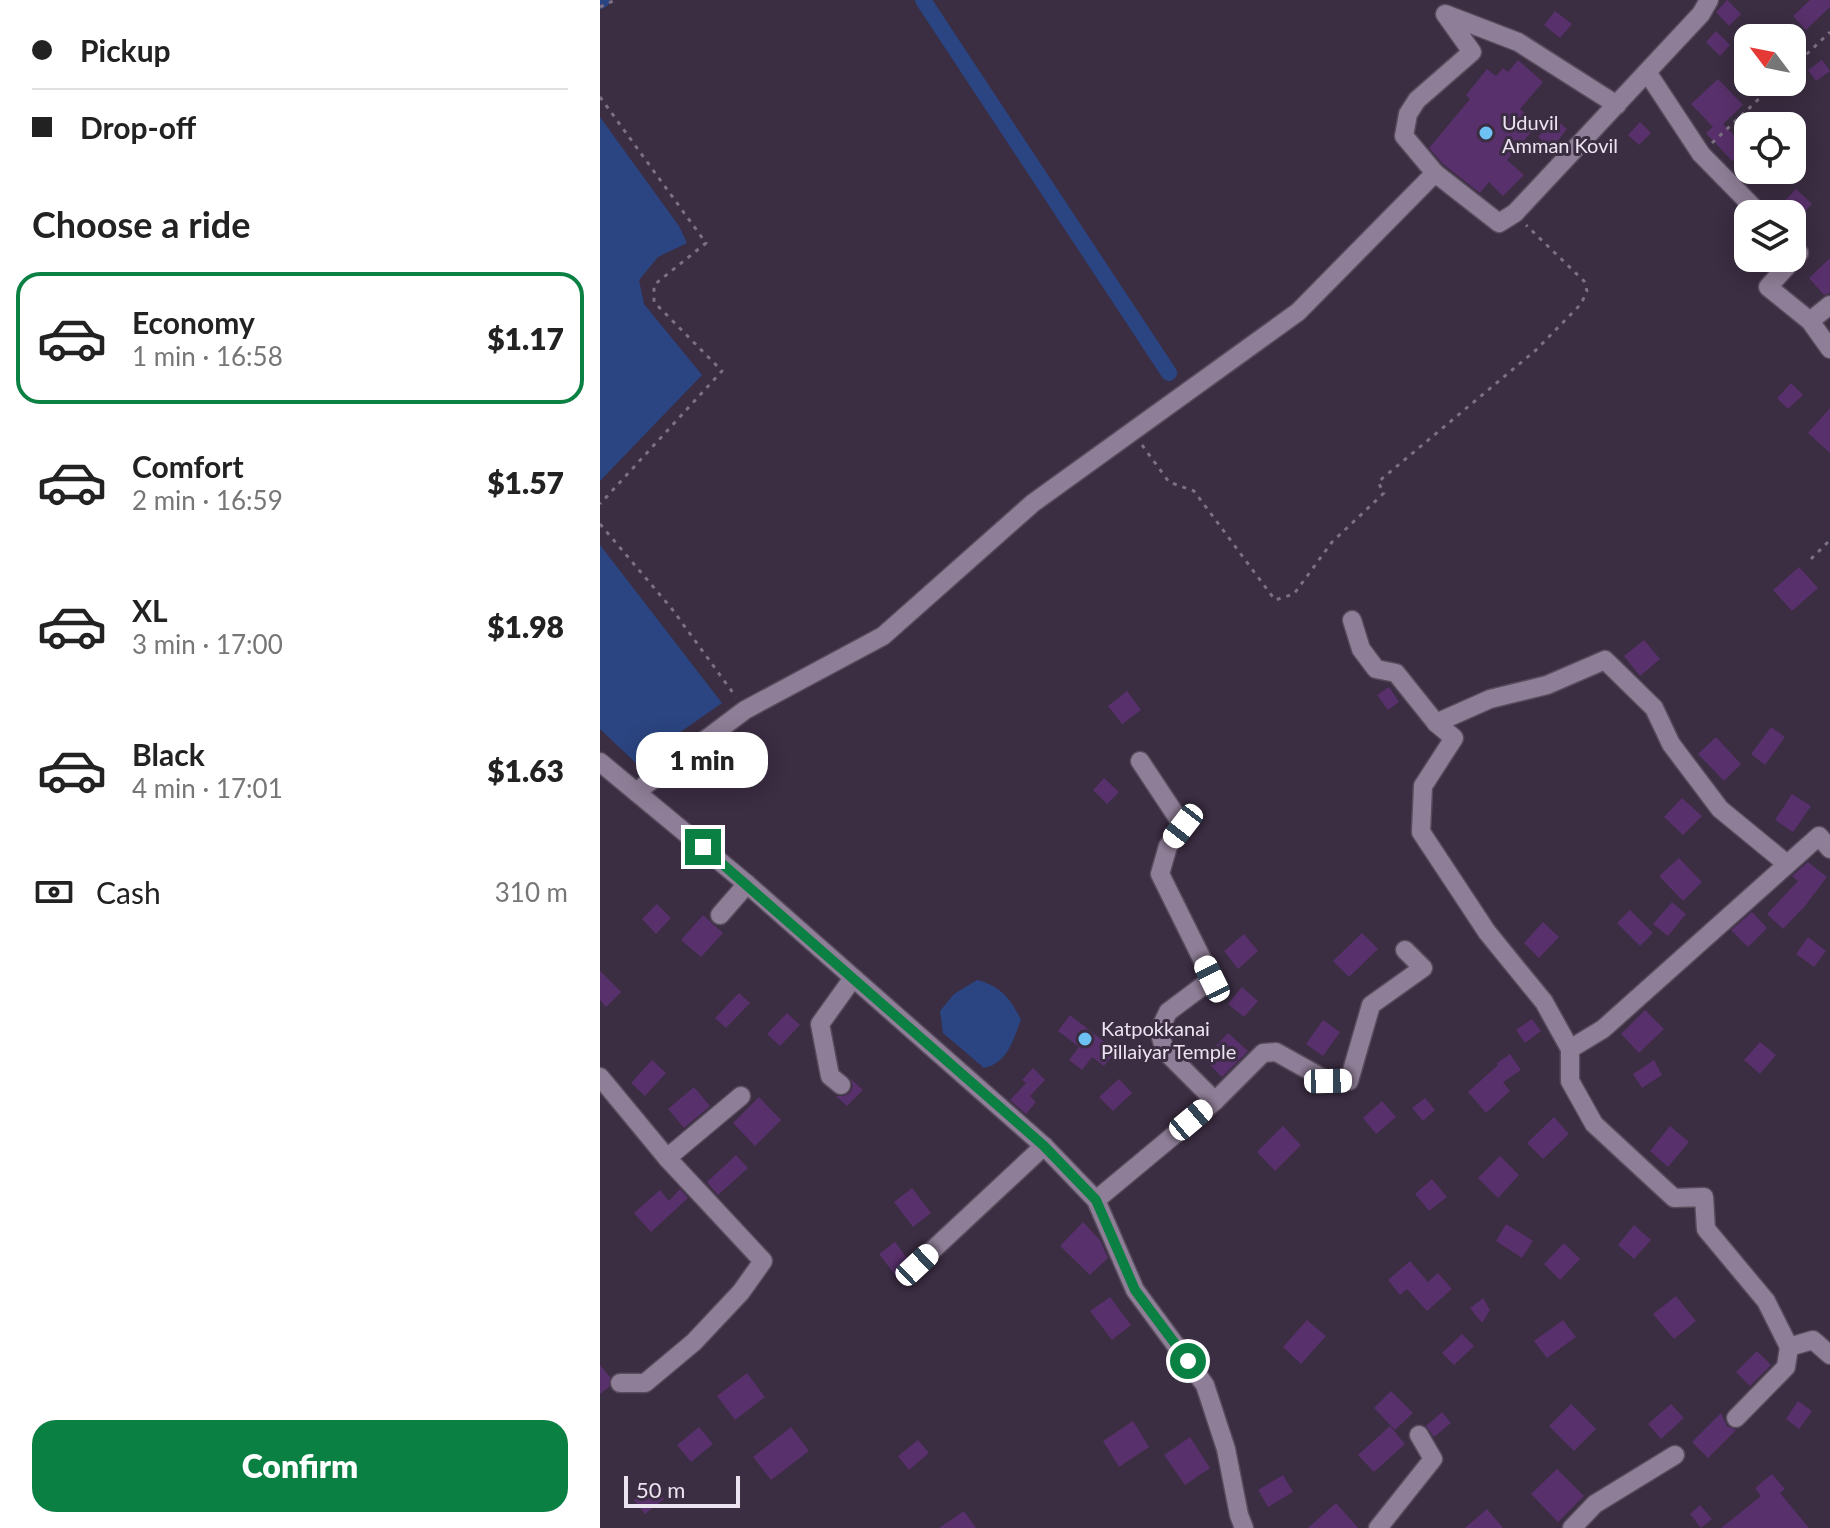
<!DOCTYPE html>
<html lang="en">
<head>
<meta charset="utf-8">
<style>
	body { margin:0; font-family:Lato,sans-serif; background:#f2f2f2; color:#222; height:100vh; display:flex; flex-direction:column; font-size:30px; white-space:nowrap }
	* { box-sizing:border-box; margin:0 }
	p { font-size:26px; color:#767676 }
	.icon { flex:none; width:44px; height:44px; fill:none; stroke:currentColor; stroke-width:2; stroke-linecap:round; stroke-linejoin:round }
	.map { position:relative; flex:1; overflow:hidden }
	.drawer { display:flex; flex-direction:column; background:#fff; width:600px }
	.drawer>* { flex:none }
	.top-card { display:grid; align-content:center; height:176px; padding:0 32px; background:#fff }
	.needle { width:52px; rotate:302deg }
	.controls { position:absolute; left:1134px; top:24px; display:grid; gap:16px }
	.controls a { display:grid; place-items:center; width:72px; height:72px; border-radius:16px; background:#fff; box-shadow:0 4px 20px #0003; font-size:40px }
	.scale { position:absolute; left:24px; bottom:20px; width:116px; box-sizing:border-box; padding-left:8px; border:4px solid #ece3f1; border-top:0; font-size:22px; line-height:28px; white-space:nowrap; color:#ece3f1; -webkit-text-stroke:6px #3b2d42; paint-order:stroke }
	.end { position:absolute; width:36px; height:36px; margin:-18px; border:10px solid #0b8043; background:#fff; box-shadow:0 0 0 4px #fff }
	.from { border-radius:50% }
	.bubble { position:absolute; height:56px; border-radius:24px; background:#fff; box-shadow:0 4px 20px #0003; font-size:26px; font-weight:800; line-height:56px; text-align:center }
	.car { position:absolute; width:24px; height:48px; margin:-24px -12px; border-radius:10px; box-shadow:0 0 6px 2px #0007; background:linear-gradient(#fff 24%,#345 0 40%,#fff 0 76%,#345 0 86%,#fff 0) }
	.top-card b { display:flex; align-items:center; gap:28px; height:76px; font-size:30px }
	.top-card b+b { border-top:2px solid #e0e0e0 }
	.top-card i { width:20px; height:20px; background:#222 }
	ul { padding:0; list-style:none }
	li { display:flex; align-items:center; gap:24px; height:132px; margin:0 16px 12px; padding:0 16px; border:4px solid transparent; border-radius:24px }
	li div { flex:1 }
	li b { display:block; font-size:30px }
	li em { font-style:normal; font-weight:800 }
	li.selected { border-color:#0b8043 }
	li>.icon { width:72px; height:72px; stroke-width:1.5 }
	h2 { padding:0 32px; font-size:36px; line-height:96px }
	.pay { display:flex; align-items:center; gap:20px; height:88px; padding:0 32px; font-size:30px }
	.pay p { margin-inline-start:auto }
	.primary-button { display:flex; gap:16px; margin-top:auto; padding:16px 32px }
	.primary-button a { flex:1; height:92px; border-radius:24px; background:#0b8043; color:#fff; font-size:32px; font-weight:800; line-height:92px; text-align:center }
	main { display:flex; flex:1; min-height:0 }
	.map>svg:first-child { display:block }
</style>
</head>
<body>
<main>
<section class="drawer">
<div class="top-card">
<b><i class="from"></i>Pickup</b>
<b><i></i>Drop-off</b>
</div>
<h2>Choose a ride</h2>
<ul>
<li class="selected"><svg class="icon" aria-label="car" viewBox="0 0 24 24"><path d="M5 17H2v-5l4-1 3-4h7l3 4 3 1v5h-3M9 17h6M6 11h13"/><circle cx="7" cy="17" r="2"/><circle cx="17" cy="17" r="2"/></svg><div><b>Economy</b><p>1 min · 16:58</p></div><em>$1.17</em></li>
<li><svg class="icon" aria-label="car" viewBox="0 0 24 24"><path d="M5 17H2v-5l4-1 3-4h7l3 4 3 1v5h-3M9 17h6M6 11h13"/><circle cx="7" cy="17" r="2"/><circle cx="17" cy="17" r="2"/></svg><div><b>Comfort</b><p>2 min · 16:59</p></div><em>$1.57</em></li>
<li><svg class="icon" aria-label="car" viewBox="0 0 24 24"><path d="M5 17H2v-5l4-1 3-4h7l3 4 3 1v5h-3M9 17h6M6 11h13"/><circle cx="7" cy="17" r="2"/><circle cx="17" cy="17" r="2"/></svg><div><b>XL</b><p>3 min · 17:00</p></div><em>$1.98</em></li>
<li><svg class="icon" aria-label="car" viewBox="0 0 24 24"><path d="M5 17H2v-5l4-1 3-4h7l3 4 3 1v5h-3M9 17h6M6 11h13"/><circle cx="7" cy="17" r="2"/><circle cx="17" cy="17" r="2"/></svg><div><b>Black</b><p>4 min · 17:01</p></div><em>$1.63</em></li>
</ul>
<div class="pay"><svg class="icon" aria-label="cash" viewBox="0 0 24 24"><path d="M3 7h18v10H3z"/><circle cx="12" cy="12" r="2"/></svg>Cash<p>310 m</p></div>
<div class="primary-button"><a>Confirm</a></div>
</section>
<div class="map">
<svg width="1230" height="1528" viewBox="0 0 1230 1528">
	<rect width="100%" height="100%" fill="#3b2d42"/>
	<g fill="#2b4582">
		<path d="M0,117L79,226L87,243L58,257L39,280L44,304L102,375L0,481Z"/>
		<path d="M0,545L122,703L36,763L0,729Z"/>
		<path d="M377,980C401,986 411,999 421,1020C412,1042 408,1062 384,1068L343,1033L340,1011L354,994Z"/>
	</g>
	<g fill="none" stroke-linecap="round" stroke-linejoin="round">
		<g stroke="#2b4582" stroke-width="16">
			<path d="M323,0L569,373"/>
			<path d="M0,1L2,0"/>
		</g>
	</g>
	<g fill="#58306b">
		<path d="M1127,0L1141,14L1129,26L1116,12Z"/>
		<path d="M1210,0H1230V7L1206,30L1193,16Z"/>
		<path d="M955,11L972,24L960,38L944,25Z"/>
		<path d="M1116,31L1130,45L1120,56L1106,42Z"/>
		<path d="M918,60L943,82L920,109L938,124L907,160L924,175L903,196L889,182L880,193L843,164L829,148L870,99L866,95L887,69L896,76L903,68L908,72Z"/>
		<path d="M1222,60L1230,71L1216,81L1208,70Z"/>
		<path d="M1118,79L1143,105L1123,124L1146,148L1132,161L1106,133L1113,127L1091,104Z"/>
		<path d="M954,118L967,129L952,148L938,137Z"/>
		<path d="M1040,122L1051,133L1039,145L1028,135Z"/>
		<path d="M1196,189L1212,204L1192,224V214H1172Z"/>
		<path d="M1230,258V293L1224,295L1209,278Z"/>
		<path d="M1191,383L1203,395L1188,409L1177,398Z"/>
		<path d="M1230,408V453L1208,433Z"/>
		<path d="M1199,567L1218,588L1192,611L1173,590Z"/>
		<path d="M1044,640L1060,659L1040,676L1024,656Z"/>
		<path d="M789,687L799,702L788,710L777,695Z"/>
		<path d="M527,691L541,710L522,724L508,706Z"/>
		<path d="M1171,727L1185,737L1165,765L1151,754Z"/>
		<path d="M1116,737L1141,764L1124,781L1098,754Z"/>
		<path d="M504,778L519,792L507,804L493,790Z"/>
		<path d="M1192,794L1211,806L1193,832L1175,820Z"/>
		<path d="M1082,798L1102,816L1083,835L1064,817Z"/>
		<path d="M1079,858L1102,882L1083,901L1059,876Z"/>
		<path d="M1208,862L1227,877L1205,906L1183,929L1167,914L1198,881L1192,876Z"/>
		<path d="M1072,902L1086,914L1068,936L1053,924Z"/>
		<path d="M57,904L71,918L56,934L42,919Z"/>
		<path d="M1030,910L1053,933L1040,946L1017,923Z"/>
		<path d="M1152,912L1167,928L1148,947L1131,930Z"/>
		<path d="M103,915L123,933L101,957L81,940Z"/>
		<path d="M943,922L959,937L939,958L924,943Z"/>
		<path d="M762,933L778,949L749,977L733,961Z"/>
		<path d="M644,934L658,951L638,969L624,951Z"/>
		<path d="M1208,937L1226,951L1214,967L1196,954Z"/>
		<path d="M0,971L21,992L6,1007L0,1000Z"/>
		<path d="M642,987L658,1001L644,1017L628,1004Z"/>
		<path d="M139,993L150,1003L126,1028L115,1018Z"/>
		<path d="M1045,1010L1064,1029L1039,1053L1021,1034Z"/>
		<path d="M187,1013L200,1025L180,1046L167,1034Z"/>
		<path d="M470,1015L516,1051L504,1066L492,1057L482,1070L469,1060L479,1047L458,1031Z"/>
		<path d="M932,1019L941,1031L925,1043L916,1030Z"/>
		<path d="M723,1020L740,1032L723,1056L706,1044Z"/>
		<path d="M628,1033L648,1051L622,1077L604,1059Z"/>
		<path d="M1160,1042L1176,1055L1160,1074L1144,1060Z"/>
		<path d="M910,1054L921,1070L903,1082L910,1091L886,1113L868,1092L898,1065L897,1063Z"/>
		<path d="M52,1060L66,1073L45,1096L31,1083Z"/>
		<path d="M1054,1060L1062,1075L1042,1088L1033,1074Z"/>
		<path d="M433,1068L445,1080L430,1096L436,1102L426,1114L410,1100L426,1083L422,1080Z"/>
		<path d="M251,1079L263,1090L247,1106L236,1096H244L250,1093L253,1086Z"/>
		<path d="M519,1079L532,1093L513,1111L499,1097Z"/>
		<path d="M94,1087L110,1106L84,1128L68,1109Z"/>
		<path d="M159,1097L181,1120L155,1146L133,1123Z"/>
		<path d="M825,1098L835,1110L823,1121L812,1108Z"/>
		<path d="M782,1101L796,1117L776,1134L763,1118Z"/>
		<path d="M954,1117L969,1134L943,1159L927,1143Z"/>
		<path d="M683,1126L701,1145L675,1171L657,1152Z"/>
		<path d="M1070,1126L1089,1142L1068,1167L1050,1151Z"/>
		<path d="M136,1155L148,1168L118,1195L107,1182Z"/>
		<path d="M900,1156L919,1175L898,1198L878,1178Z"/>
		<path d="M832,1179L847,1197L829,1211L815,1194Z"/>
		<path d="M312,1188L331,1213L313,1227L294,1202Z"/>
		<path d="M80,1189L88,1198L51,1232L34,1213L60,1190L69,1201Z"/>
		<path d="M483,1222L500,1240L508,1258L490,1275L460,1246Z"/>
		<path d="M906,1224L933,1241L922,1258L896,1241Z"/>
		<path d="M1034,1225L1051,1240L1034,1259L1018,1245Z"/>
		<path d="M295,1242L307,1258L298,1268L296,1276L279,1254Z"/>
		<path d="M964,1243L980,1259L960,1280L944,1264Z"/>
		<path d="M810,1261L828,1282L838,1273L852,1289L827,1311L807,1289L800,1295L788,1280Z"/>
		<path d="M1076,1296L1096,1321L1074,1339L1053,1314Z"/>
		<path d="M510,1297L531,1325L512,1340L490,1311Z"/>
		<path d="M883,1298L890,1310L882,1323L870,1308Z"/>
		<path d="M707,1320L726,1336L701,1364L683,1347Z"/>
		<path d="M963,1320L976,1337L947,1358L934,1341Z"/>
		<path d="M862,1334L874,1346L854,1365L842,1353Z"/>
		<path d="M1157,1351L1171,1365L1150,1386L1136,1372Z"/>
		<path d="M0,1365L10,1377L9,1387L0,1394Z"/>
		<path d="M147,1373L165,1397L135,1420L117,1396Z"/>
		<path d="M791,1391L813,1413L795,1430L774,1408Z"/>
		<path d="M1198,1401L1212,1411L1199,1429L1186,1419Z"/>
		<path d="M971,1404L996,1429L974,1451L949,1426Z"/>
		<path d="M1071,1404L1084,1418L1061,1439L1048,1424Z"/>
		<path d="M842,1412L851,1423L834,1437L826,1426Z"/>
		<path d="M1121,1413L1127,1426L1136,1430L1108,1458L1092,1442Z"/>
		<path d="M533,1421L549,1447L519,1467L503,1441Z"/>
		<path d="M790,1426L805,1444L774,1472L758,1455Z"/>
		<path d="M99,1427L113,1444L91,1462L77,1445Z"/>
		<path d="M191,1427L209,1451L171,1480L153,1457Z"/>
		<path d="M590,1437L610,1468L585,1485L564,1455Z"/>
		<path d="M318,1440L329,1453L309,1470L298,1456Z"/>
		<path d="M957,1469L984,1496L958,1522L931,1494Z"/>
		<path d="M1172,1474L1185,1489L1180,1493L1209,1528H1121L1161,1496L1155,1488Z"/>
		<path d="M683,1475L693,1492L668,1507L658,1490Z"/>
		<path d="M52,1485L64,1499L45,1514L34,1500Z"/>
		<path d="M736,1503L758,1528H708Z"/>
		<path d="M1100,1505L1112,1519L1101,1528L1090,1514Z"/>
		<path d="M887,1509L903,1528H865Z"/>
		<path d="M364,1511L376,1528H339Z"/>
	</g>
	<g fill="none" stroke-linecap="round" stroke-linejoin="round">
		<g stroke="#574b5c" stroke-width="21">
			<g id="minor">
				<path d="M1047,72L1101,154L1160,214"/>
				<path d="M835,173L804,136L808,114L817,100L872,52L845,14L918,42L1017,105"/>
				<path d="M1192,246L1199,253L1168,287L1210,321L1230,349"/>
				<path d="M1210,321L1230,305"/>
				<path d="M752,620L761,649L776,669L796,673L836,723L854,738L823,786L821,832L887,932L944,1002L970,1049"/>
				<path d="M836,723L890,699L947,685L1005,660L1054,708L1071,744L1120,809L1187,864"/>
				<path d="M0,762L147,884L444,1146L496,1200L535,1290L605,1385L626,1449L639,1515L644,1528"/>
				<path d="M36,792L145,710L283,636L433,503L698,312L835,173L899,223L915,213L1101,14L1109,0"/>
				<path d="M120,915L147,884"/>
				<path d="M0,1077L67,1158L141,1096"/>
				<path d="M241,1085L230,1076L220,1024L253,978"/>
				<path d="M615,1101L663,1053L676,1052L728,1081H749L771,1005L823,968L805,950"/>
				<path d="M496,1200L615,1101L565,1051L559,1031L568,1012L612,979L560,874L568,846L583,826L540,761"/>
				<path d="M309,1272L444,1146"/>
				<path d="M1189,1347L1166,1301L1106,1229L1104,1197L1074,1198L994,1124L970,1081V1049L1003,1029L1219,836L1230,849"/>
				<path d="M20,1383H45L94,1342L141,1292L163,1261L67,1158"/>
				<path d="M1136,1418L1186,1367L1189,1347L1213,1340L1230,1355"/>
				<path d="M778,1528L833,1459L819,1435"/>
				<path d="M972,1528L995,1504L1075,1455"/>
			</g>
		</g>
		<g stroke="#7c7082" stroke-width="3" stroke-dasharray="4 6" stroke-linecap="butt">
			<path d="M0,7L15,0"/>
			<path d="M1192,68L1230,32"/>
			<path d="M0,97L106,243L54,285V302L122,371L0,504"/>
			<path d="M1112,143L1177,82"/>
			<path d="M542,445L569,482L594,491L675,600L694,594L732,542L784,493L778,482L936,350L981,304L987,291L984,281L926,225"/>
			<path d="M0,524L72,609L136,697"/>
			<path d="M1211,559L1230,540"/>
		</g>
		<use href="#minor" stroke="#8f7e97" stroke-width="18"/>
	</g>
	<g fill="none" stroke-linecap="round" stroke-linejoin="round">
		<path stroke="#0b8043" stroke-width="10" d="M103,847L444,1146L496,1200L535,1290L588,1361"/>
	</g>
	<g fill="#6ec2f3" stroke="#3b2d42" stroke-width="3">
		<circle cx="886" cy="133" r="8"/>
		<circle cx="485" cy="1039" r="8"/>
	</g>
	<g text-anchor="middle" dominant-baseline="central" stroke-width="6" stroke-linejoin="round" paint-order="stroke">
		<g font-size="20" fill="#ece3f1" stroke="#3b2d42" text-anchor="start">
			<text x="902" y="122">Uduvil<tspan x="902" dy="23">Amman Kovil</tspan></text>
			<text x="501" y="1028">Katpokkanai<tspan x="501" dy="23">Pillaiyar Temple</tspan></text>
		</g>
	</g>
</svg>
<div class="controls">
<a><svg class="needle" viewBox="-14 -14 28 28"><path d="M0-13l5 13h-10z" fill="#e53935"/><path d="M0 13l5-13h-10z" fill="#767676"/></svg></a>
<a><svg class="icon" aria-label="locate" viewBox="0 0 24 24"><circle cx="12" cy="12" r="6"/><path d="M12 2v4M12 18v4M2 12h4M18 12h4"/></svg></a>
<a><svg class="icon" aria-label="layers" viewBox="0 0 24 24"><path d="M12 4l9 5-9 5-9-5zM3 14l9 5 9-5"/></svg></a>
</div>
<div class="scale">50 m</div>
<i class="end from" style="left:588px;top:1361px"></i>
<i class="end" style="left:103px;top:847px"></i>
<div class="bubble" style="left:36px;top:732px;width:132px">1 min</div>
<i class="car" style="left:583px;top:826px;rotate:218deg"></i>
<i class="car" style="left:612px;top:979px;rotate:334deg"></i>
<i class="car" style="left:728px;top:1081px;rotate:89deg"></i>
<i class="car" style="left:591px;top:1120px;rotate:50deg"></i>
<i class="car" style="left:317px;top:1265px;rotate:47deg"></i>
</div>
</main>
</body>
</html>
